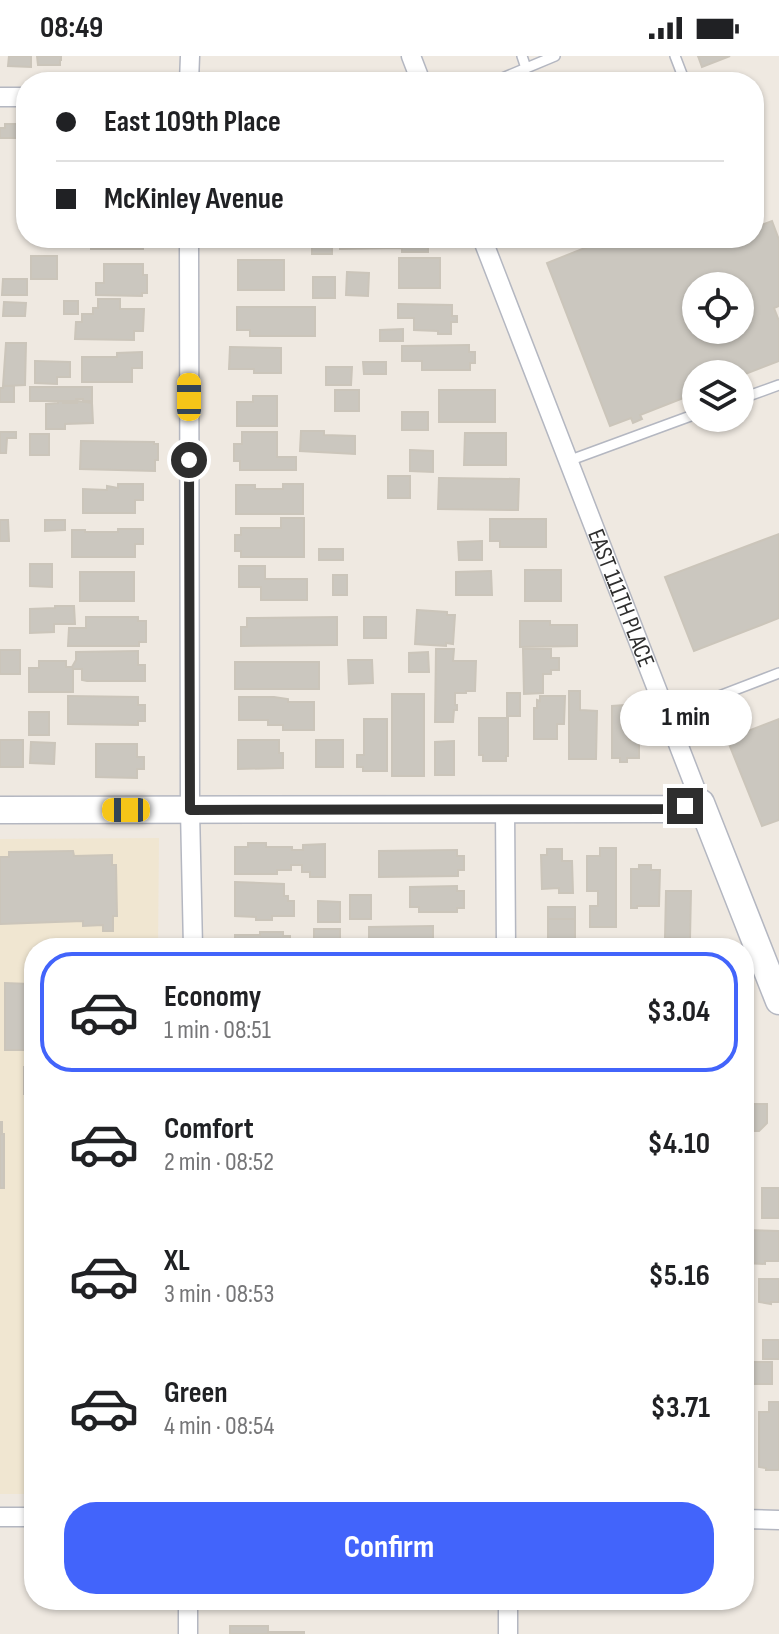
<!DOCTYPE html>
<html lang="en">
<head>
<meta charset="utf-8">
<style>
	body { margin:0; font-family:"Sofia Sans Condensed",sans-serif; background:#f6f6f6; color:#202124; height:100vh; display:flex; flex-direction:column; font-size:30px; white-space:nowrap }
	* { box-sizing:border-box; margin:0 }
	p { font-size:26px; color:#757577 }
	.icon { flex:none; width:44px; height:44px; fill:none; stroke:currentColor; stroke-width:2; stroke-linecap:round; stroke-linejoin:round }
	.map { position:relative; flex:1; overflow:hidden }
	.sheet { position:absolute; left:24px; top:882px; width:730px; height:672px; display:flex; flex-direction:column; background:#fff; border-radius:32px; box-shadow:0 2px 6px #0004 }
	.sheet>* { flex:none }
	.top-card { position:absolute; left:16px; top:16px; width:748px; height:176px; border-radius:32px; box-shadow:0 2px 6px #0004; display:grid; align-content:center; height:176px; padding:0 40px; background:#fff }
	.buttons { position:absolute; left:682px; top:216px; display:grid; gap:16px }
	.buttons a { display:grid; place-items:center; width:72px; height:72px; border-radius:50%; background:#fff; box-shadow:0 2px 6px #0004; font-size:40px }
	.end { position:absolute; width:36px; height:36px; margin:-18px; border:10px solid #2e2e2e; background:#fff; box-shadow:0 0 0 4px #fff }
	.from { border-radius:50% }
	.bubble { position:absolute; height:56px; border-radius:28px; background:#fff; box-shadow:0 2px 6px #0004; font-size:26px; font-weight:700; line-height:56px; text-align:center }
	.car { position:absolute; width:24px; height:48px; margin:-24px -12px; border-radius:10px; box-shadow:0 0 6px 2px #0007; background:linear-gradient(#f5c518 24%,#345 0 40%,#f5c518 0 76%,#345 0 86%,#f5c518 0) }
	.top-card b { display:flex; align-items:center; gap:28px; height:76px; font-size:30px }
	.top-card b+b { border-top:2px solid #e0e0e0 }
	.top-card i { width:20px; height:20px; background:#202124 }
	ul { padding:14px 0 0; list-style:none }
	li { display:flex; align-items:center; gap:24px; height:120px; margin:0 16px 12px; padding:0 24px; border:4px solid transparent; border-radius:32px }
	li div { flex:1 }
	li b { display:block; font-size:30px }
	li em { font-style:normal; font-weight:700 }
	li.current { border-color:#4264fb }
	li>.icon { width:72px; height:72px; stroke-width:1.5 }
	.action { display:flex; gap:16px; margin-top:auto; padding:16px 40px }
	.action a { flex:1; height:92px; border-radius:32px; background:#4264fb; color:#fff; font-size:32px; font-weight:700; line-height:92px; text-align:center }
	.status { display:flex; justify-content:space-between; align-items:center; height:56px; padding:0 40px; background:#fff; direction:ltr }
	.status svg { height:22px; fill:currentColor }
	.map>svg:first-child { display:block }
</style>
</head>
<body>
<div class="status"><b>08:49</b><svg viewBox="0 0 49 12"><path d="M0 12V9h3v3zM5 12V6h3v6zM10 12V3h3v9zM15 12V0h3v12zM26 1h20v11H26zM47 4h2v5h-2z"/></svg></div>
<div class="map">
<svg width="779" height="1578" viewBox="0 0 779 1578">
	<rect width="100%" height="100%" fill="#efe9e1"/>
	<path fill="#f0e6d1" d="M159,782L158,892H34V1438H0V783Z"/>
	<g fill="#cbc7bf" stroke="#cbc5ba" stroke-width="2" fill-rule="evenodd">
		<path d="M9,0H31V11L8,10Z"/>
		<path d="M37,0H61V4H60V9H38Z"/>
		<path d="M698,0H730L702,11Z"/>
		<path d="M5,68H26V82H0V72H5Z"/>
		<path d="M772,165L779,184V250L774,252L779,265V305L740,320V318H696V337L640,359L642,363L633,367L631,362L610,370L547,207L610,182H754V172ZM696,230H740V274H696Z"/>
		<path d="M91,182H149V190H143V193H91Z"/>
		<path d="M238,182H302V189H243V184H238Z"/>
		<path d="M340,182H428V196H402V192L340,193Z"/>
		<path d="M332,186V198H312V187Z"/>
		<rect x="31" y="200" width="26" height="23"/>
		<rect x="399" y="202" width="41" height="30"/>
		<rect x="238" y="204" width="46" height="30"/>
		<path d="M104,208H143V219H147V237H142V240L96,239V227H104Z"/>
		<path d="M347,216L369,217L368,240L346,239Z"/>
		<rect x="313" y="221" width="22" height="21"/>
		<path d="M3,223H27V239H2Z"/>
		<path d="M98,243H120V253H144L143,275H134V284L75,283L76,266H82V258H93V252H98Z"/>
		<rect x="64" y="245" width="14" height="13"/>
		<path d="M4,246L26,247L25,260H3Z"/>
		<path d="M398,248L452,249V260H457V266H451V278H438V275L414,274V262H398Z"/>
		<path d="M237,251H315V280H250V274H237Z"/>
		<path d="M403,273V285H380V274Z"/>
		<path d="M6,287H26L25,329L3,330Z"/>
		<path d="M469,289V296H475V307H470V314H422V305H402V290Z"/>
		<path d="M230,291L281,292V317H254V313H229Z"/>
		<path d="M142,296V312H132V326H82V301H117V297Z"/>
		<path d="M35,305L70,306V321H57V328L35,327Z"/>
		<path d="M363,306H386V318H364Z"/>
		<path d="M326,311H352L351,329H326Z"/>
		<path d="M3,330H14V346H0V332H3Z"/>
		<path d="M30,331H92V345H83V343H76V345H30Z"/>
		<rect x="335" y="334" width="24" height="21"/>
		<rect x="439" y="334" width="56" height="32"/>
		<path d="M253,340H277V370H237V346H253Z"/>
		<path d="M58,345H63V347H77V345L92,347L93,367L65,368V373H46V348L58,347Z"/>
		<rect x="402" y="356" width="26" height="18"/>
		<path d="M301,375H324V379L355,380V398L300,395Z"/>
		<path d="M0,376H16V382H7L6,397H0Z"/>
		<path d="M242,376H277V401H296V414H240V405H234V388H242Z"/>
		<path d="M465,377H506V409H464Z"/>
		<rect x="30" y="378" width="19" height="21"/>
		<path d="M81,385L154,386V388H158V404H155V415L80,413Z"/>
		<path d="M410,394L433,395V416L410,415Z"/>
		<rect x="388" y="420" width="22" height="22"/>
		<path d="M439,422L519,423L518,454L438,453Z"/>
		<path d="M118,428H143V444H135V457H83V433L107,434V430L118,432Z"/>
		<path d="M283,428H303V458H236V429H255V433H283Z"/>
		<path d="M281,462H304V501H241V495H235V479H241V472H281Z"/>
		<path d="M490,463H546V491H500V485H490Z"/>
		<path d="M0,464H8L9,485H0Z"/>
		<path d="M45,464H65V474L45,475Z"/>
		<path d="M118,473H143V488H135V501H72V474H85V476H118Z"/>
		<path d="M779,478V562L694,595L665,521Z"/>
		<path d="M482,485V504H459L458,486Z"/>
		<rect x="319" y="493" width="24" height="11"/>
		<path d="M30,508H52V531L30,530Z"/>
		<path d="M239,510H265V523H307V544H261V531H239Z"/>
		<rect x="525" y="514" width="36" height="31"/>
		<path d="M491,515L492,539H456V516Z"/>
		<rect x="80" y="516" width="54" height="29"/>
		<rect x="333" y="519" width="14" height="20"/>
		<path d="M55,550H74L75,568H54V576L30,577V553L55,552Z"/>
		<path d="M417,554L447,556V559H455L453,588L446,587V590L415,588Z"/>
		<path d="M86,561H138V565H146V586H139V590H68L69,572H86Z"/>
		<path d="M337,561V589L241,590V571H247V562Z"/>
		<rect x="364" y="561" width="22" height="21"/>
		<path d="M520,565H550V569H577V590L520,591Z"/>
		<path d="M436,593H454L453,605H476L475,635H466V637H455V649H457V654H454L453,666H435Z"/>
		<path d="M523,593H551V602H559V614H551V618H543V637L524,638Z"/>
		<rect x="0" y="594" width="20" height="24"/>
		<path d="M138,595V609H145V625H87L82,624V613H73V636H29V612H39V605H66V611H72L76,604V596Z"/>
		<path d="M428,596L429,616H409V597Z"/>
		<path d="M348,604H372L373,627L349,628Z"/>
		<rect x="235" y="606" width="84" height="27"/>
		<path d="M569,635H580V654L597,655L596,703H569Z"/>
		<rect x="507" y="637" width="13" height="23"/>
		<rect x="392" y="638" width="32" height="82"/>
		<path d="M68,640L138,641V649H145V665H138V669L68,668Z"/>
		<path d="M540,640H565L564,668H557V683H534V652H537V644L540,645Z"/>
		<path d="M239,641H274L288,643V646H314V674H283V669H268V664H239Z"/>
		<path d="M624,649L625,670H629V684H639V702H627V706H620V702H612V650Z"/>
		<rect x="29" y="656" width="20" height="23"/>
		<path d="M479,662H508V700H506V705H483V699H479Z"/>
		<path d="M364,663H387V715H363V711H357V699H364Z"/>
		<path d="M779,663V764L762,770L727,683Z"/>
		<rect x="0" y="684" width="23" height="27"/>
		<path d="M238,684H279V697H283V712L238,713Z"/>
		<rect x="316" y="684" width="27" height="27"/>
		<path d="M454,685V719H435V686Z"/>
		<path d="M31,686L55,687L54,708L30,707Z"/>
		<path d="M96,688H137V701H144V713H137V722L96,721Z"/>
		<path d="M248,787H266V791H292V794H303V789L325,788V821H310V816H302V809H291V814H277V818H235V791H248Z"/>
		<path d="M600,792H616V871H590V850H598V835H587V800H600Z"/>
		<path d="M547,793H562V805H572L573,837H559V832L542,833L541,799H547Z"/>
		<path d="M457,794V800H464V814H458V820L379,821V795Z"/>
		<path d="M73,795L74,800L112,799V809H116L117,860H113V875H103V869L83,870V865L0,868V801H9V796Z"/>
		<path d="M639,809H651V814H660L659,850H637V852H631V813H639Z"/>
		<path d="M235,826L284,828V840H288V845H294V860H272V864H256V861L235,860Z"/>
		<path d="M457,830V835H464V852H457V856H419V851H410V831Z"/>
		<path d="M666,835H691L690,883L665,882Z"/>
		<rect x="350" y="839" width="21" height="24"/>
		<path d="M318,845L340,846V866H318Z"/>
		<rect x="548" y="851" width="27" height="12"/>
		<rect x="548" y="863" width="27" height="22"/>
		<path d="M433,870V892H369V871Z"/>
		<rect x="314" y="873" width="26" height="19"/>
		<path d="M260,876H283V880H290V887H297V892H235V879H260Z"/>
		<path d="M30,900H34V1038H24V1011H30V994H5V927L30,928Z"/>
		<path d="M744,1048H767V1067L759,1075H744Z"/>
		<path d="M0,1066H2V1078H4V1132H0Z"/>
		<rect x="744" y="1131" width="8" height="25"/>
		<rect x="762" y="1132" width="17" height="30"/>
		<path d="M744,1174L779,1175V1205H765V1208L744,1207Z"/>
		<path d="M759,1223H779V1246H771V1248L759,1246Z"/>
		<rect x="763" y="1284" width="16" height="19"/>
		<path d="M750,1306H772V1328H751Z"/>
		<path d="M769,1346H779V1414H766V1412L759,1411V1356H769Z"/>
		<path d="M230,1570H268V1576H304V1578H230Z"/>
	</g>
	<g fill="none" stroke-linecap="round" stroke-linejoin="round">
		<g stroke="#b4b7c1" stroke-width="12">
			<g id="lane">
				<path d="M522,0L526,12"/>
				<path d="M675,0L685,26"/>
				<path d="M493,26L555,0"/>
				<path d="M740,343L779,329"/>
				<path d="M568,405L696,358"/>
				<path d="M667,660L779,617"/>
			</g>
		</g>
		<g stroke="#b4b7c1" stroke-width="21">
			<g id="street">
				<path d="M411,0L421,26"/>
				<path d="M189,26L190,0"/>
				<path d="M0,41H26"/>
				<path d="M189,182L190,754L193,892"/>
				<path id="s1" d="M482,182L701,747"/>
				<path d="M505,753L506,892"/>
				<path d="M0,1461H34"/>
				<path d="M744,1463L779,1464"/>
				<path d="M188,1578V1544"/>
				<path d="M508,1578V1544"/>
			</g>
		</g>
		<g stroke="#b4b7c1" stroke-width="29">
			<path id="secondary" d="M0,754L669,753L701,747L779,945"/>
		</g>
		<use href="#lane" stroke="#fff" stroke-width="9"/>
		<use href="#street" stroke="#fff" stroke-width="18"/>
		<use href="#secondary" stroke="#fff" stroke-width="26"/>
	</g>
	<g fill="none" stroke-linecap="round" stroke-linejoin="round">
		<path stroke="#2e2e2e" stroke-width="10" d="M189,404L190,754L669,753L685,750"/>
	</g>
	<g text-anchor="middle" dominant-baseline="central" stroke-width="6" stroke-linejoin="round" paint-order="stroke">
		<g font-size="24" fill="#2e2e2e" stroke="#fff">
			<text stroke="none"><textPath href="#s1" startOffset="386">EAST 111TH PLACE</textPath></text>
		</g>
	</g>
</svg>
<div class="buttons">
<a><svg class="icon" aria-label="locate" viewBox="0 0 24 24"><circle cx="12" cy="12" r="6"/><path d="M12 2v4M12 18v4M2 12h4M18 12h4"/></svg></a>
<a><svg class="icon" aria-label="layers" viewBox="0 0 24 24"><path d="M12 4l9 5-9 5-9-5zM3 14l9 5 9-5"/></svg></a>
</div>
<i class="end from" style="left:189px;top:404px"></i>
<i class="end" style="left:685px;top:750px"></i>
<div class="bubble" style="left:620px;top:634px;width:132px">1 min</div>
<i class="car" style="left:189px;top:341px;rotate:0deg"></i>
<i class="car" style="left:126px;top:754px;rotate:270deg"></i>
<div class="top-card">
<b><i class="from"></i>East 109th Place</b>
<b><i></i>McKinley Avenue</b>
</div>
<section class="sheet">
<ul>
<li class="current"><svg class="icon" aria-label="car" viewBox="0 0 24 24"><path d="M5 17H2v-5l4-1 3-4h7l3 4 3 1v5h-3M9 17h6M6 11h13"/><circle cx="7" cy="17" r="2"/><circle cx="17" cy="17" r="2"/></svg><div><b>Economy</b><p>1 min · 08:51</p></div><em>$3.04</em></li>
<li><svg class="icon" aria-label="car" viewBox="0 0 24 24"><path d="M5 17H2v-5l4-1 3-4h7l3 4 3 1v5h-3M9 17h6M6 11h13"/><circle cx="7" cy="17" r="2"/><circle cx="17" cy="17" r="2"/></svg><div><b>Comfort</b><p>2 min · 08:52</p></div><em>$4.10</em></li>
<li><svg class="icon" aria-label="car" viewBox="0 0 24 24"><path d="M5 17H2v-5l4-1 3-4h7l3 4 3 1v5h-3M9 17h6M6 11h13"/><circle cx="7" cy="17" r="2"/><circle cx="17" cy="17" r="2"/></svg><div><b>XL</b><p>3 min · 08:53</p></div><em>$5.16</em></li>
<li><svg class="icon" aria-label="car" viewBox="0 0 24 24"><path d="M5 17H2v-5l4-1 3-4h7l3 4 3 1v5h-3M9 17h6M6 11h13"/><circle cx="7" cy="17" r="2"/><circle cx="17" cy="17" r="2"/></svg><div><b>Green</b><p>4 min · 08:54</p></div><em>$3.71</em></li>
</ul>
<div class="action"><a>Confirm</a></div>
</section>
</div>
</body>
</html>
